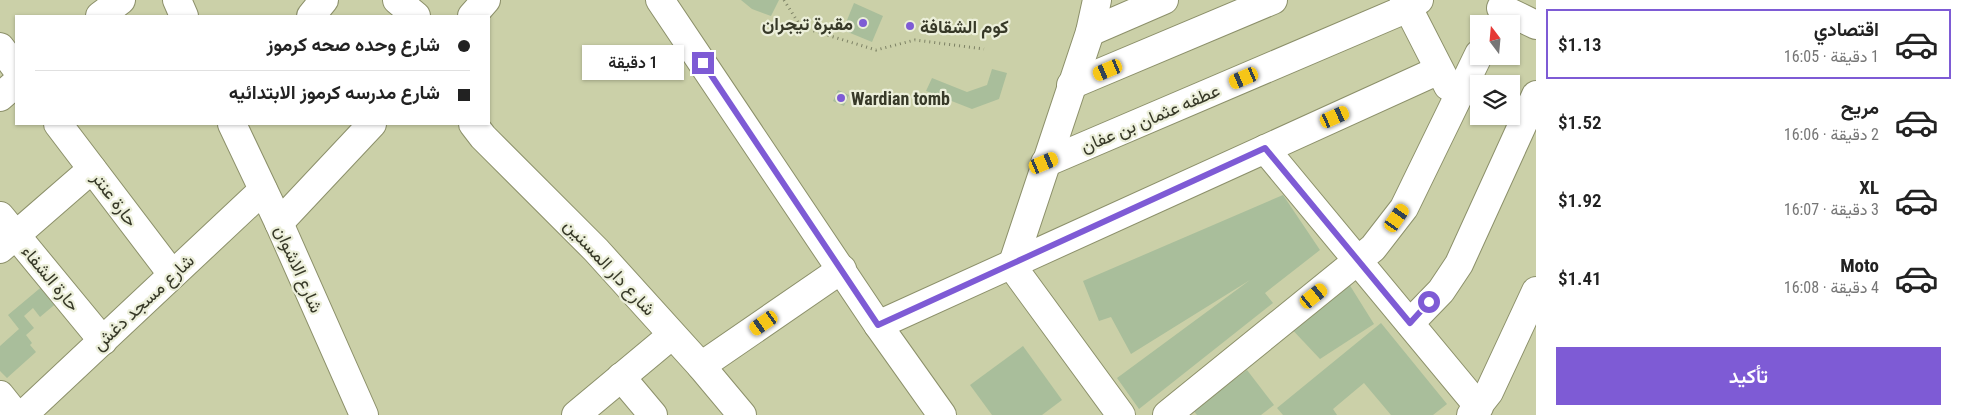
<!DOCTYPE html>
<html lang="ar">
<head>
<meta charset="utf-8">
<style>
	body { margin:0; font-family:"Roboto Condensed",Vazirmatn,sans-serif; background:#f6f6f6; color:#222; direction:rtl; height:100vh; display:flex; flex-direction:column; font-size:19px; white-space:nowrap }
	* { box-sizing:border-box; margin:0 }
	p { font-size:16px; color:#767676 }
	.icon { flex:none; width:28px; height:28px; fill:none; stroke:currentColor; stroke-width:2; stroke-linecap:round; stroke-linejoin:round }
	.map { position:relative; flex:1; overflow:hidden; direction:ltr }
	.details { display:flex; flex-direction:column; background:#fff; width:425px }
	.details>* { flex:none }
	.hud { position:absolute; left:15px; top:15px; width:475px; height:110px; border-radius:0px; box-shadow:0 1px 4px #0004; direction:rtl; display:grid; align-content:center; height:110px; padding:0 20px; background:#fff }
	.needle { width:32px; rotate:344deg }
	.buttons { position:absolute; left:1470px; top:15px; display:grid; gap:10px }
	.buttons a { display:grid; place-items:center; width:50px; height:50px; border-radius:0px; background:#fff; box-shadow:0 1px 4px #0004; font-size:25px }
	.end { position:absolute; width:22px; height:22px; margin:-11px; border:6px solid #7e5bd5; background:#fff; box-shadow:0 0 0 2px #fff }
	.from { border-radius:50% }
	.bubble { position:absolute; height:35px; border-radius:0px; background:#fff; box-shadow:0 1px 4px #0004; font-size:16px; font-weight:600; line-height:35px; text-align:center; direction:rtl }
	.car { position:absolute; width:15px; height:30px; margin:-15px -8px; border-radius:6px; box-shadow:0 0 4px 1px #0007; background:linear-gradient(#f5c518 24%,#345 0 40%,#f5c518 0 76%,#345 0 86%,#f5c518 0) }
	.hud b { display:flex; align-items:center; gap:18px; height:48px; font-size:19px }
	.hud b+b { border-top:1px solid #e0e0e0 }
	.hud i { width:12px; height:12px; background:#222 }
	ul { padding:9px 0 0; list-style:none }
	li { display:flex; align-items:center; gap:15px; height:70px; margin:0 10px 8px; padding:0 10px; border:2px solid transparent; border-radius:0px }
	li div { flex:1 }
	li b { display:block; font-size:19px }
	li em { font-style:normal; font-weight:600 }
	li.active { border-color:#7e5bd5 }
	li>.icon { width:45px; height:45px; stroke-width:1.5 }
	.cta { display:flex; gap:10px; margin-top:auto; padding:10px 20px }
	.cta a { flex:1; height:58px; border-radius:0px; background:#7e5bd5; color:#fff; font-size:20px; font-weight:600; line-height:58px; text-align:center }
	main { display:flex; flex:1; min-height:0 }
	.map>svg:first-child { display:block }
</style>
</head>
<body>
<main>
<section class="details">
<ul>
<li class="active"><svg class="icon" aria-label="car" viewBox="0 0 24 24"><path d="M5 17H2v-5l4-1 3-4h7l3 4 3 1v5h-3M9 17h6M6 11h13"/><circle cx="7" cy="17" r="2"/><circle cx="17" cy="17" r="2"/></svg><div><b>اقتصادي</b><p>1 دقيقة · 16:05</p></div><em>$1.13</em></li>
<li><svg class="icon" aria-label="car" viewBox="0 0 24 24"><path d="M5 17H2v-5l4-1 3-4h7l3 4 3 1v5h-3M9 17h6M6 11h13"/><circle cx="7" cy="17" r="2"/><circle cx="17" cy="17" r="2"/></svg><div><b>مريح</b><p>2 دقيقة · 16:06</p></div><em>$1.52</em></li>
<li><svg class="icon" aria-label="car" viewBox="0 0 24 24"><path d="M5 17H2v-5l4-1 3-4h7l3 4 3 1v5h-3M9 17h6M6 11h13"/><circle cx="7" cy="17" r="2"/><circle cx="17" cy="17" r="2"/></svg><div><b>XL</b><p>3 دقيقة · 16:07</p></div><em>$1.92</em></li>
<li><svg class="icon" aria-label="car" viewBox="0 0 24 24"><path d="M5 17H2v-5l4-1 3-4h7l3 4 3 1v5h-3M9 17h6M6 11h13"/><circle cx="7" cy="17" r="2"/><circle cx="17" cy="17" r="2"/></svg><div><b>Moto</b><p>4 دقيقة · 16:08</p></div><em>$1.41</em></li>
</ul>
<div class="cta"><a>تأكيد</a></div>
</section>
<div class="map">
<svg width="1536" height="415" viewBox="0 0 1536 415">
	<rect width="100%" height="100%" fill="#cbd0a8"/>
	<g fill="#a9be9b">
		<path d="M741,0H779L771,16L752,9Z"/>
		<path d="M854,3L883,16L872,42L843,30Z"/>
		<path d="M992,69L1007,73L999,99L972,109L926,91L932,78L967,92L987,85Z"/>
		<path d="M838,90L849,95L844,106L833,101Z"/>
		<path d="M1283,195L1320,250L1265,293L1273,303L1139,409L1117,378L1250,280L1131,354L1111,317L1099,321L1083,281Z"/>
		<path d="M1344,276L1374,324L1320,359L1287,324Z"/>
		<path d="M45,284L59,301L40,317L33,308L24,316L34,328L26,335L32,343L30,345L36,352L7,378L0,371V346L19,329L8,315Z"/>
		<path d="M1381,323L1447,404L1433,415H1391L1364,383L1333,409L1337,415H1283L1277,408Z"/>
		<path d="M1023,346L1062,400L1042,415H992L970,385Z"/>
		<path d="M1247,370L1274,405L1261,415H1197L1193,410Z"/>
	</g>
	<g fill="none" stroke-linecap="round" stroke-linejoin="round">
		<g stroke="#8c906a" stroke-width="30">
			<g id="street">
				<path d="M177,0L184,16"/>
				<path d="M397,0L416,16"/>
				<path d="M660,0L878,325L942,415"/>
				<path d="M1097,0L1090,32L1012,266L1121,415"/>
				<path d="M1404,0L1448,86"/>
				<path d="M1501,8L1536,25"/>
				<path d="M100,16L121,0"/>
				<path d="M311,16L324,0"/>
				<path d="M472,16L486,0"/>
				<path d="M1090,32L1164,0"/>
				<path d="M0,47L16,68"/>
				<path d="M1071,85L1273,0"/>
				<path d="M0,97L16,83"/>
				<path d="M58,124L172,274"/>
				<path d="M232,124L279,223L364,415"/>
				<path d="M473,124L483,137L596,250L701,366L742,415"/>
				<path d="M1265,149L1479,407"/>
				<path d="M1045,163L1408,8L1419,0"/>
				<path d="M0,216L103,341"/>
				<path d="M279,223L372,124"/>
				<path d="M0,249L92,169"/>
				<path d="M1410,323L1441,291L1459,264L1536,95"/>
				<path d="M878,325L1439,70"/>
				<path d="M701,366L842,269"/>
				<path d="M621,377L653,415"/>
				<path d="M0,395L16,415"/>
				<path d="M23,415L263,190"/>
				<path d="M576,415L672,335"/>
				<path d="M1167,415L1373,248L1404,208L1479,54"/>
				<path d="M1471,415L1489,392L1536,291"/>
			</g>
		</g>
		<path stroke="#7c8064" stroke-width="3" stroke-dasharray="1 4" stroke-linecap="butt" d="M784,0L801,27L876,50L915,40L984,49"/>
		<use href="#street" stroke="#fff" stroke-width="28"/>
	</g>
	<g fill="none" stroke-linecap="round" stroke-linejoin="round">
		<path stroke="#7e5bd5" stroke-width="6" d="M703,63L878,325L1265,148L1410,323L1429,302"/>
	</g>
	<g fill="#7e5bd5" stroke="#ecefda" stroke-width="2">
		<circle cx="863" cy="23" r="5"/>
		<circle cx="910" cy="26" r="5"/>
		<circle cx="841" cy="98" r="5"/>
	</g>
	<g text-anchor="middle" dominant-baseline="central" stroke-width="4.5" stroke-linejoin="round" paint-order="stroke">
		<g font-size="18" font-weight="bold" fill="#373928" stroke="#ecefda" text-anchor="start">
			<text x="853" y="23" text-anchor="end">مقبرة تيجران</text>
			<text x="920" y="26">كوم الشقافة</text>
			<text x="851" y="98">Wardian tomb</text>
		</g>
		<g font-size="18" fill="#373928" stroke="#ecefda">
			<text transform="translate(1150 118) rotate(-23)">عطفه عثمان بن عفان</text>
			<text transform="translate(115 199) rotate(53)">حارة عنتر</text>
			<text transform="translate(610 267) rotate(47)">شارع دار المسنين</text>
			<text transform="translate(299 269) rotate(66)">شارع الاشوان</text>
			<text transform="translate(51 278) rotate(50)">حارة الشفاء</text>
			<text transform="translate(143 302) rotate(-43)">شارع مسجد دغش</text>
		</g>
	</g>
</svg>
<div class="buttons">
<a><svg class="needle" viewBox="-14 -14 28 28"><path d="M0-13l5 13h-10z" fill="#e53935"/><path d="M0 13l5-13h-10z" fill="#767676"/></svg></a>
<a><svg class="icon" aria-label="layers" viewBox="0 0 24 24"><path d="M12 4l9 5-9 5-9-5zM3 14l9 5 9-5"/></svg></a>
</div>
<i class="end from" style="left:1429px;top:302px"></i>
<i class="end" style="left:703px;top:63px"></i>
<div class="bubble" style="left:582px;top:45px;width:102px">1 دقيقة</div>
<i class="car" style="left:1108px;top:70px;rotate:247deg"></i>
<i class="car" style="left:1244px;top:78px;rotate:247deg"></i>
<i class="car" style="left:1335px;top:117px;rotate:66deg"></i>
<i class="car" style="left:1044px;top:163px;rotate:67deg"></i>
<i class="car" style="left:1397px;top:218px;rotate:35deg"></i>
<i class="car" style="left:1314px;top:296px;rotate:51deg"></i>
<i class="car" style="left:764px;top:323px;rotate:235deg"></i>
<div class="hud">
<b><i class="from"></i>شارع وحده صحه كرموز</b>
<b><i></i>شارع مدرسه كرموز الابتدائيه</b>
</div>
</div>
</main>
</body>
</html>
